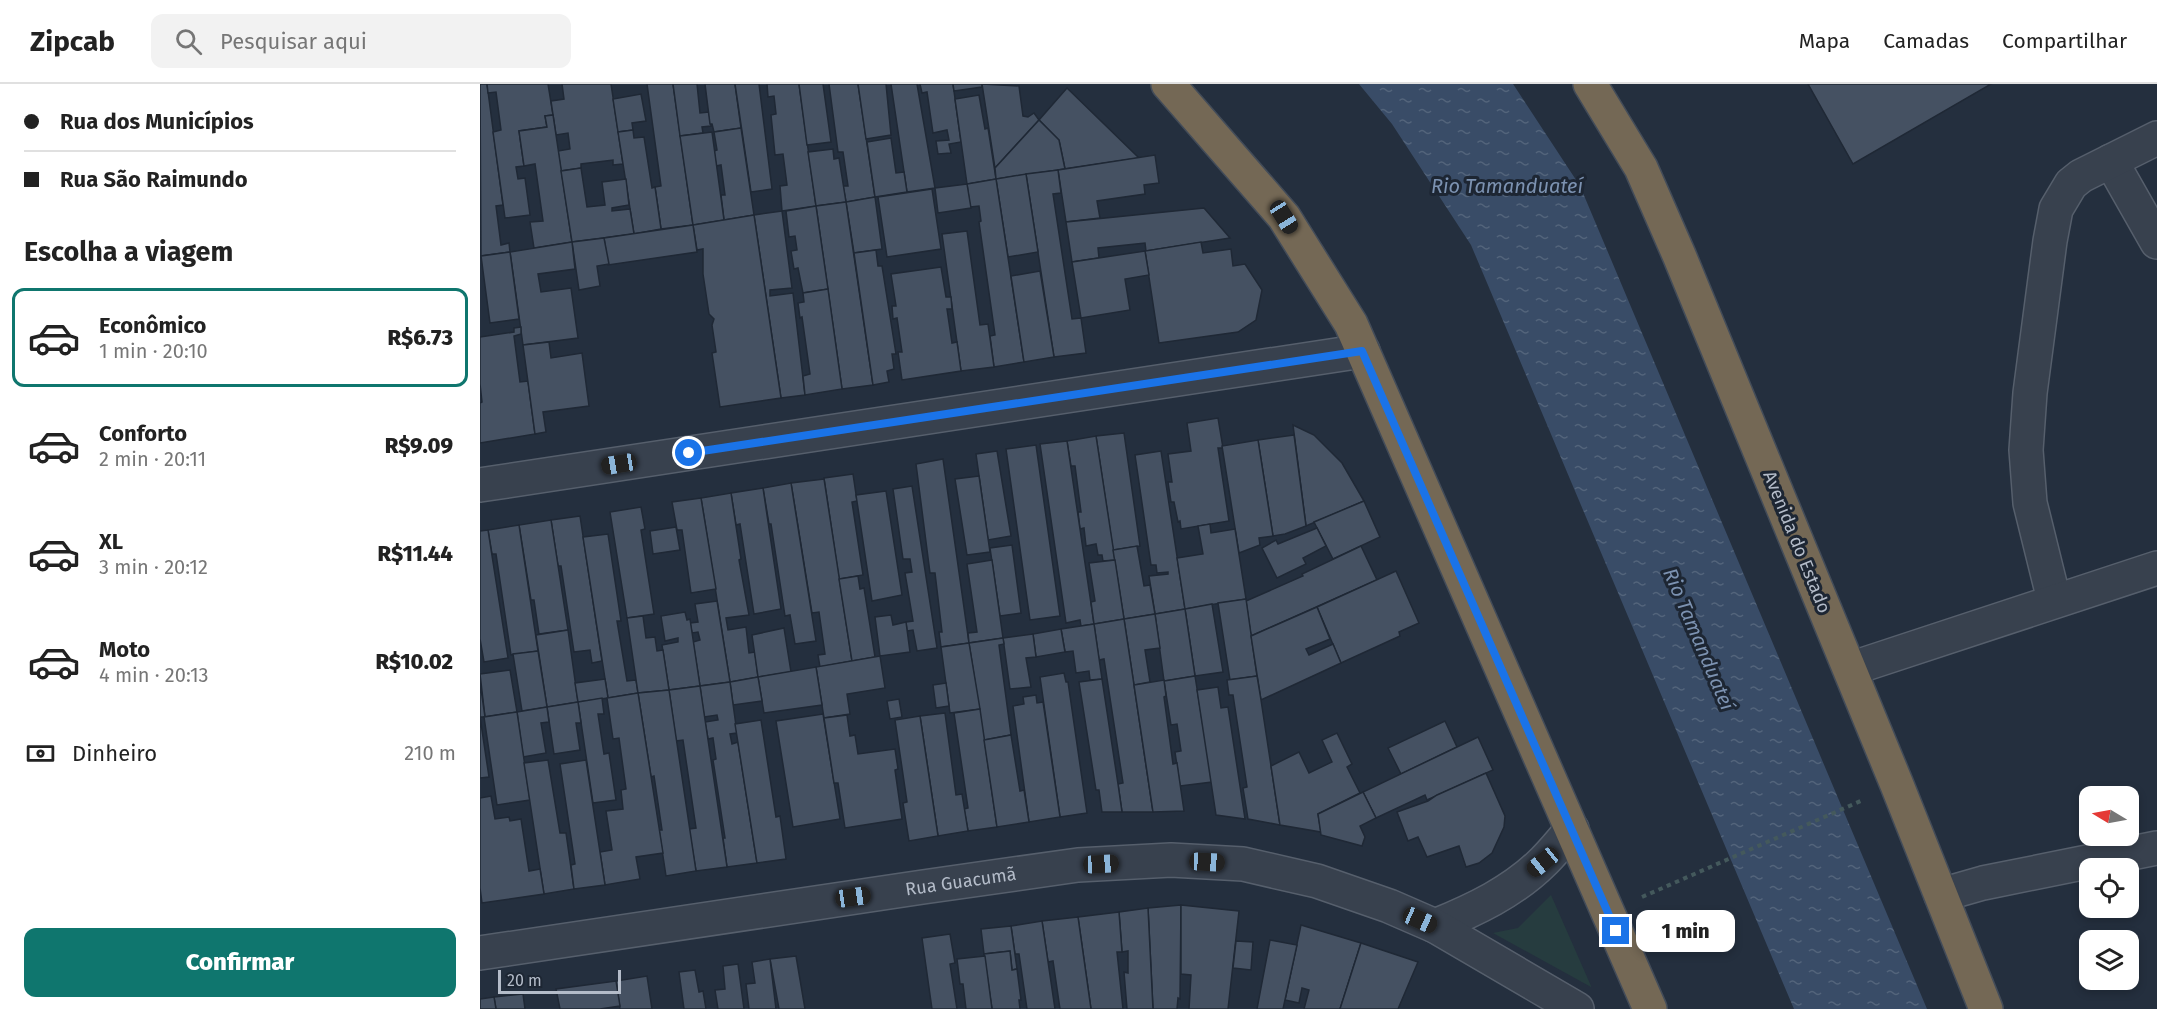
<!DOCTYPE html>
<html lang="pt">
<head>
<meta charset="utf-8">
<style>
	body { margin:0; font-family:"Fira Sans",sans-serif; background:#f2f2f2; color:#222; height:100vh; display:flex; flex-direction:column; font-size:22px; white-space:nowrap }
	* { box-sizing:border-box; margin:0 }
	p { font-size:20px; color:#767676 }
	.icon { flex:none; width:33px; height:33px; fill:none; stroke:currentColor; stroke-width:2; stroke-linecap:round; stroke-linejoin:round }
	.map { position:relative; flex:1; overflow:hidden }
	.drawer { display:flex; flex-direction:column; background:#fff; width:480px }
	.drawer>* { flex:none }
	.banner { display:grid; align-content:center; height:132px; padding:0 24px; background:#fff }
	.needle { width:39px; rotate:280deg }
	.tools { position:absolute; left:1599px; top:702px; display:grid; gap:12px }
	.tools a { display:grid; place-items:center; width:60px; height:60px; border-radius:12px; background:#fff; box-shadow:0 3px 9px #0003; font-size:30px }
	.scale { position:absolute; left:18px; bottom:15px; width:123px; box-sizing:border-box; padding-left:6px; border:3px solid #b4bcc9; border-top:0; font-size:16px; line-height:21px; white-space:nowrap; color:#b4bcc9; -webkit-text-stroke:4px #1d2633; paint-order:stroke }
	.end { position:absolute; width:27px; height:27px; margin:-14px; border:8px solid #1a73e8; background:#fff; box-shadow:0 0 0 3px #fff }
	.from { border-radius:50% }
	.bubble { position:absolute; height:42px; border-radius:12px; background:#fff; box-shadow:0 3px 9px #0003; font-size:20px; font-weight:800; line-height:42px; text-align:center }
	.car { position:absolute; width:18px; height:36px; margin:-18px -9px; border-radius:8px; box-shadow:0 0 4px 2px #0007; background:linear-gradient(#222 24%,#8ab4d8 0 40%,#222 0 76%,#8ab4d8 0 86%,#222 0) }
	.banner b { display:flex; align-items:center; gap:21px; height:57px; font-size:22px }
	.banner b+b { border-top:2px solid #e0e0e0 }
	.banner i { width:15px; height:15px; background:#222 }
	ul { padding:0; list-style:none }
	li { display:flex; align-items:center; gap:18px; height:99px; margin:0 12px 9px; padding:0 12px; border:3px solid transparent; border-radius:12px }
	li div { flex:1 }
	li b { display:block; font-size:22px }
	li em { font-style:normal; font-weight:800 }
	li.selected { border-color:#0f766e }
	li>.icon { width:54px; height:54px; stroke-width:1.5 }
	h2 { padding:0 24px; font-size:27px; line-height:72px }
	.pay { display:flex; align-items:center; gap:15px; height:66px; padding:0 24px; font-size:22px }
	.pay p { margin-inline-start:auto }
	.button { display:flex; gap:12px; margin-top:auto; padding:12px 24px }
	.button a { flex:1; height:69px; border-radius:12px; background:#0f766e; color:#fff; font-size:24px; font-weight:800; line-height:69px; text-align:center }
	header { display:flex; align-items:center; gap:36px; box-sizing:border-box; height:84px; padding:0 30px; background:#fff; border-bottom:2px solid #e0e0e0 }
	header strong { font-size:28px }
	nav { display:flex; gap:33px; margin-inline-start:auto; font-size:21px }
	.search { width:420px; height:54px; background:#f2f2f2; display:flex; align-items:center; gap:15px; box-sizing:border-box; padding:0 21px; border-radius:12px; color:#767676; font-size:22px }
	main { display:flex; flex:1; min-height:0 }
	.map>svg:first-child { display:block }
</style>
</head>
<body>
<header>
<strong>Zipcab</strong>
<div class="search"><svg class="icon" aria-label="search" viewBox="0 0 24 24"><circle cx="10" cy="10" r="6"/><path d="M15 15l6 6"/></svg>Pesquisar aqui</div>
<nav><a>Mapa</a><a>Camadas</a><a>Compartilhar</a></nav>
</header>
<main>
<section class="drawer">
<div class="banner">
<b><i class="from"></i>Rua dos Municípios</b>
<b><i></i>Rua São Raimundo</b>
</div>
<h2>Escolha a viagem</h2>
<ul>
<li class="selected"><svg class="icon" aria-label="car" viewBox="0 0 24 24"><path d="M5 17H2v-5l4-1 3-4h7l3 4 3 1v5h-3M9 17h6M6 11h13"/><circle cx="7" cy="17" r="2"/><circle cx="17" cy="17" r="2"/></svg><div><b>Econômico</b><p>1 min · 20:10</p></div><em>R$6.73</em></li>
<li><svg class="icon" aria-label="car" viewBox="0 0 24 24"><path d="M5 17H2v-5l4-1 3-4h7l3 4 3 1v5h-3M9 17h6M6 11h13"/><circle cx="7" cy="17" r="2"/><circle cx="17" cy="17" r="2"/></svg><div><b>Conforto</b><p>2 min · 20:11</p></div><em>R$9.09</em></li>
<li><svg class="icon" aria-label="car" viewBox="0 0 24 24"><path d="M5 17H2v-5l4-1 3-4h7l3 4 3 1v5h-3M9 17h6M6 11h13"/><circle cx="7" cy="17" r="2"/><circle cx="17" cy="17" r="2"/></svg><div><b>XL</b><p>3 min · 20:12</p></div><em>R$11.44</em></li>
<li><svg class="icon" aria-label="car" viewBox="0 0 24 24"><path d="M5 17H2v-5l4-1 3-4h7l3 4 3 1v5h-3M9 17h6M6 11h13"/><circle cx="7" cy="17" r="2"/><circle cx="17" cy="17" r="2"/></svg><div><b>Moto</b><p>4 min · 20:13</p></div><em>R$10.02</em></li>
</ul>
<div class="pay"><svg class="icon" aria-label="cash" viewBox="0 0 24 24"><path d="M3 7h18v10H3z"/><circle cx="12" cy="12" r="2"/></svg>Dinheiro<p>210 m</p></div>
<div class="button"><a>Confirmar</a></div>
</section>
<div class="map">
<svg width="1677" height="925" viewBox="0 0 1677 925">
	<defs>
		<pattern id="water-ripples" width="26" height="14" patternUnits="userSpaceOnUse" patternTransform="scale(1.5)"><rect width="26" height="14" fill="#394c67"/><path d="M2 4q2-2 4 0t4 0M15 11q2-2 4 0t4 0" fill="none" stroke="#53647b"/></pattern>
	</defs>
	<rect width="100%" height="100%" fill="#242f3e"/>
	<path fill="#263c3f" d="M1071,811L1111,902V903L1013,849L1038,844Z"/>
	<path fill="url(#water-ripples)" d="M879,0H1033L1100,102L1447,925H1314L991,161L912,40Z"/>
	<g fill="#455162" stroke="#1f2835" stroke-width="1.5">
		<path d="M0,0H7L23,121L16,122L21,161L29,159L30,168L1,172Z"/>
		<path d="M7,0H68L73,31L65,32L67,43L39,47L44,82L36,83L38,95L45,94L50,131L25,134L13,48L21,46L16,8L8,9Z"/>
		<path d="M82,0H131L143,80L133,81V76L101,80V84L81,87L78,67L90,65L88,49L76,51L71,17L84,15Z"/>
		<path d="M167,0H193L213,141L181,145L175,103L181,102Z"/>
		<path d="M193,0H217L220,29L229,28L231,42L222,43L223,49L200,52Z"/>
		<path d="M225,0H255L261,44L234,48L232,40H230Z"/>
		<path d="M255,0H279L292,105L271,108Z"/>
		<path d="M287,0H319L336,122L302,127L300,102L307,101L303,70L295,71L291,31L296,30L294,12L288,13Z"/>
		<path d="M319,0H343L351,58L327,61Z"/>
		<path d="M349,0H378L395,113L366,118L363,102H368L363,68H358Z"/>
		<path d="M378,0H406L411,51L386,55Z"/>
		<path d="M411,0H437L455,104L427,108Z"/>
		<path d="M440,0H473L481,58L469,60L471,69L458,70L456,57L469,56L467,46L453,49L447,8L442,9Z"/>
		<path d="M473,0H502V3L474,7Z"/>
		<path d="M502,0L539,2L543,32L548,33L554,29L559,36L515,84Z"/>
		<path d="M1328,0H1511L1373,80Z"/>
		<path d="M587,4L659,74L585,85L579,56L559,36Z"/>
		<path d="M161,10L166,37L152,39L153,46L138,48L133,15Z"/>
		<path d="M499,11L505,45L508,44L516,95L487,100L475,15Z"/>
		<path d="M73,31L92,158L54,164L50,138L63,137L55,80L44,82L39,47L67,43L65,32Z"/>
		<path d="M559,36L579,56L585,85L516,95L515,84Z"/>
		<path d="M261,44L274,131L244,136L241,111H245L241,81L236,82L234,67L237,66L234,48Z"/>
		<path d="M153,46L154,54L164,53L172,104L175,103L181,145L154,150L138,48Z"/>
		<path d="M232,48L244,136L213,141L200,52Z"/>
		<path d="M411,54L416,89L424,88L427,108L395,113L387,58Z"/>
		<path d="M353,65L354,75L359,74L366,118L336,122L328,68Z"/>
		<path d="M675,71L679,99L664,101L665,110L617,117L620,134L586,138L578,86Z"/>
		<path d="M101,84L107,123L125,121L122,98L146,95L149,121L132,124V127L150,125L154,150L92,158L81,87Z"/>
		<path d="M578,86L581,109L573,110L592,235L601,234L606,269L574,273L546,90Z"/>
		<path d="M546,90L558,168L528,173L516,95Z"/>
		<path d="M516,95L544,278L514,283L510,252L515,251L499,138L501,137L499,122L490,123L487,100Z"/>
		<path d="M487,100L491,124L458,129L455,104Z"/>
		<path d="M452,105L461,165L407,173L398,113Z"/>
		<path d="M395,113L402,165L374,169L366,118Z"/>
		<path d="M366,118L393,301L362,305L336,122Z"/>
		<path d="M336,122L348,205L323,209L318,184L314,185L311,167L317,166L315,152L309,153L306,127Z"/>
		<path d="M724,124L750,154L666,167L665,159L618,164L619,174L592,178L586,138Z"/>
		<path d="M302,127L312,204L290,206V212L313,209L325,311L301,314L274,131Z"/>
		<path d="M274,131L301,314L240,323L232,269L236,268L232,241L234,235L229,230L223,190V165L217,166L213,141Z"/>
		<path d="M213,141L217,168L128,181L124,154Z"/>
		<path d="M487,147L500,241L508,240L514,283L481,287L462,150Z"/>
		<path d="M124,154L129,180L117,182L120,202L99,206L92,158Z"/>
		<path d="M92,158L95,185L58,190L61,208L91,204L98,254L43,261L30,168Z"/>
		<path d="M721,158L723,169L751,165L753,182L765,180L782,206L776,236L758,248L679,259L665,167Z"/>
		<path d="M396,166L398,182H402L416,270H412L414,285L407,287L409,298L393,301L374,169Z"/>
		<path d="M665,167L669,191L645,195L650,226L601,234L592,178Z"/>
		<path d="M30,168L39,235L10,239L1,172Z"/>
		<path d="M461,183L466,213H471L472,225H467L472,259L477,258L481,287L422,296L418,268H422L417,234L413,235L412,222H416L411,190Z"/>
		<path d="M560,187L574,273L544,278L531,192Z"/>
		<path d="M348,205L362,305L325,311L323,292L330,290L322,233L320,234L318,219L324,218L323,209Z"/>
		<path d="M41,243V250L34,252L40,298L48,297L55,350L0,359V319L2,318L0,300V253L34,248V244Z"/>
		<path d="M69,258L71,274L102,269L109,322L63,328L66,348L55,350L43,261Z"/>
		<path d="M738,334L743,364H738L749,437L701,445L700,437L698,438L694,418H691L688,398H692L688,370L711,367L707,339Z"/>
		<path d="M813,341L834,351L862,379L884,417L826,442Z"/>
		<path d="M644,349L660,462L633,466L616,352Z"/>
		<path d="M814,351L826,442L805,450L793,452L778,356Z"/>
		<path d="M616,352L635,476L623,477L622,471H618L616,460L606,462L604,444L600,445L598,428H601L595,382H591L587,357Z"/>
		<path d="M778,356L793,452L779,454L780,461L759,469L742,362Z"/>
		<path d="M587,357L614,540L601,542L600,536L586,539L560,360Z"/>
		<path d="M556,361L580,532L550,536L526,365Z"/>
		<path d="M517,367L531,452L508,456L496,370Z"/>
		<path d="M681,367L705,525L675,530L669,492L688,490V488L677,489L676,481H671L655,371Z"/>
		<path d="M463,375L489,559L461,563L459,548H462L455,489H450L436,380Z"/>
		<path d="M373,390L377,417L372,418L383,491L359,495L344,394Z"/>
		<path d="M499,392L510,468L487,471L475,395Z"/>
		<path d="M344,395L372,577L340,583L338,571L345,570L339,528L332,529L311,399Z"/>
		<path d="M311,399L336,557L315,560L310,531L305,532L291,440H289L283,404Z"/>
		<path d="M432,402L457,564L437,567L433,546L427,547L426,538L433,537L425,489L432,488L430,475H423L413,405Z"/>
		<path d="M283,404L301,525L274,530L260,440L256,441L251,409Z"/>
		<path d="M406,407L422,511L392,517L376,411Z"/>
		<path d="M251,409L261,475L259,476L269,531L246,534L248,546L266,543L269,569L275,568L278,593L250,598L221,414Z"/>
		<path d="M221,414L236,505L211,509L202,446H197L192,418Z"/>
		<path d="M884,417L900,453L853,475L834,438Z"/>
		<path d="M161,423L165,445L161,446L174,530L147,534L130,428Z"/>
		<path d="M100,432L122,577L112,579L110,566L94,568L81,482H78L71,436Z"/>
		<path d="M71,436L88,546L59,550L54,516H51L39,441Z"/>
		<path d="M730,440L731,449L755,445L766,515L705,525L697,474L723,470L718,442Z"/>
		<path d="M39,441L58,567L31,571L16,470H12L8,446Z"/>
		<path d="M196,443L200,466L173,470L170,447Z"/>
		<path d="M837,444L846,462L823,474L826,480L797,494L782,464L796,456L798,460Z"/>
		<path d="M8,446L28,574L4,578L0,555V447Z"/>
		<path d="M128,450L141,537H137L147,597L156,596L158,609L128,614L103,453Z"/>
		<path d="M532,461L541,529L520,532L510,464Z"/>
		<path d="M657,462L664,502L670,501L675,530L644,535L633,466Z"/>
		<path d="M881,462L897,496L771,552L766,517L823,492L822,490Z"/>
		<path d="M512,476L523,554L489,559L488,549L497,548L487,480Z"/>
		<path d="M635,476L644,535L614,540L611,518L615,517L609,479Z"/>
		<path d="M916,487L939,539L919,548L920,552L861,579L837,523Z"/>
		<path d="M378,492L380,505L384,504L395,573L372,577L359,495Z"/>
		<path d="M766,515L777,592L750,596L738,519Z"/>
		<path d="M237,517L250,598L220,602L213,558L220,556L218,548L212,549L210,539L218,538L215,520Z"/>
		<path d="M732,520L743,588L715,592L705,525Z"/>
		<path d="M837,523L850,555L826,565L829,571L853,560L861,579L781,616L771,552Z"/>
		<path d="M705,525L715,592L684,597L675,530Z"/>
		<path d="M205,528L207,536L210,535L220,602L189,606L182,561L198,558V554L185,557L181,532Z"/>
		<path d="M675,530L680,564L665,566L670,598L654,601L644,535Z"/>
		<path d="M411,531L413,541L426,538L430,568L400,572L395,533Z"/>
		<path d="M163,532L166,554L175,553L177,567L183,566L189,606L158,609L147,534Z"/>
		<path d="M644,535L654,601L673,728H642L638,700L643,699L624,575L619,576L614,540Z"/>
		<path d="M614,540L622,595L610,596L609,587L596,589L593,567L585,568L581,545Z"/>
		<path d="M304,544L311,588L278,593L272,551Z"/>
		<path d="M581,545L585,568L556,573L553,550Z"/>
		<path d="M88,546L98,618L67,623L56,551Z"/>
		<path d="M553,550L556,573L546,574L551,603L530,605L523,554Z"/>
		<path d="M523,554L524,560L519,561L531,651L504,656L489,559Z"/>
		<path d="M489,559L500,625L470,629L461,563Z"/>
		<path d="M58,567L67,623L42,627L33,570Z"/>
		<path d="M400,572L405,604L367,610L370,630L344,634L336,583Z"/>
		<path d="M336,583L342,621L284,629L278,593Z"/>
		<path d="M30,586L37,628L5,633L0,590Z"/>
		<path d="M584,589L586,598H588L607,729L580,733L560,593Z"/>
		<path d="M715,592L732,698L700,702L695,668L701,667L697,640L691,641L684,597Z"/>
		<path d="M777,592L781,616L800,741L768,735L763,704L767,703L753,611H749L747,596Z"/>
		<path d="M278,593L282,617L253,621L250,598Z"/>
		<path d="M125,595L128,614L98,618L95,599Z"/>
		<path d="M622,595L638,700L642,728H622L619,706H616L599,598Z"/>
		<path d="M684,596L686,612L684,613L693,680L697,679L704,727L673,728L654,601Z"/>
		<path d="M0,598L5,633H0Z"/>
		<path d="M250,598L257,649L250,650L252,660L258,658L277,779L247,783L243,754H245L233,676L236,675L233,654L228,655L225,638L238,636L237,631L224,633L220,602Z"/>
		<path d="M466,599L469,622L456,624L453,601Z"/>
		<path d="M220,602L247,783L216,787L209,745L216,744L203,656L196,657L189,606Z"/>
		<path d="M738,603L741,624L748,623L765,735L736,731L717,606Z"/>
		<path d="M189,606L216,787L186,792L179,746H182L174,692L171,693L158,609Z"/>
		<path d="M158,609L183,769L156,773L160,795L125,801L120,768L132,766L126,727L143,725L141,706L146,705L139,654L133,655L127,614Z"/>
		<path d="M556,611L557,619L563,618L580,733L549,738L533,622L544,620L543,613Z"/>
		<path d="M122,614L124,630H118L124,670L129,669L136,716L113,719L98,618Z"/>
		<path d="M419,615L422,633L410,635L407,617Z"/>
		<path d="M98,618L101,639H96L100,666L74,670L67,623Z"/>
		<path d="M67,623L69,638L61,639L66,669L43,673L37,628Z"/>
		<path d="M500,625L517,743L488,747L484,725L488,724L474,629Z"/>
		<path d="M37,628L50,716L17,721L4,633Z"/>
		<path d="M465,629L476,711L482,710L488,747L458,752L440,632Z"/>
		<path d="M343,630L360,735L313,743L296,637Z"/>
		<path d="M367,631L370,652L375,651L378,670L415,665L418,685L415,686L422,735L365,744L358,699H354L344,634Z"/>
		<path d="M440,632L458,752L429,757L423,719L427,718L415,636Z"/>
		<path d="M0,633L9,693L0,694Z"/>
		<path d="M281,636L296,733L300,732L306,775L277,779L255,640Z"/>
		<path d="M965,637L977,663L921,690L908,664Z"/>
		<path d="M857,649L872,680L867,683L880,709L838,730L841,748L800,741L791,682L819,668L829,689L852,678L842,656Z"/>
		<path d="M531,651L540,707L544,706L549,738L517,743L504,656Z"/>
		<path d="M998,653L1013,686L947,716L945,711L896,734L883,708Z"/>
		<path d="M68,676L80,749H86L94,805L64,810L44,679Z"/>
		<path d="M106,676L125,801L94,805L91,781L95,780L80,680Z"/>
		<path d="M1006,689L1025,732L1024,743L1012,769L999,779L986,783L979,762L947,773L938,753L928,757L917,728L948,717L957,711Z"/>
		<path d="M883,708L896,734L880,742L885,753L882,762L841,751L838,730Z"/>
		<path d="M11,712L15,735L29,733L30,737L41,735L49,787L60,785L64,810L2,819L0,804V714Z"/>
		<path d="M701,821L700,915L698,914L697,925H673L668,824Z"/>
		<path d="M701,821L759,827L748,925H709L711,891L701,890Z"/>
		<path d="M668,824L673,925H647L644,888L648,889V867L642,868L639,828Z"/>
		<path d="M639,828L642,868H637L643,925H611L598,833Z"/>
		<path d="M598,833L611,925H580L573,877L568,878L562,837Z"/>
		<path d="M562,837L575,925H547L539,870H535L531,842Z"/>
		<path d="M821,841L881,859L860,925H824L829,906L822,904L819,919L805,916Z"/>
		<path d="M531,842L537,885L532,886L530,867L504,870L501,845Z"/>
		<path d="M470,850L475,879L470,880L477,925H452L442,854Z"/>
		<path d="M790,856L817,861L803,925H777Z"/>
		<path d="M756,857L773,858L771,886L753,884Z"/>
		<path d="M881,859L938,878L918,925H860Z"/>
		<path d="M530,867L532,886L537,885L541,916H539L540,925H512L504,870Z"/>
		<path d="M316,872L325,925H299L290,875Z"/>
		<path d="M505,872L512,925H486L483,900H480L477,875Z"/>
		<path d="M290,875L296,925H269L266,900L275,899L272,878Z"/>
		<path d="M258,880L264,925H238L235,906L245,905L243,882Z"/>
		<path d="M215,886L219,908L223,907L226,925H204L199,888Z"/>
		<path d="M167,892L172,925H140L136,897Z"/>
		<path d="M136,897L140,922L120,925H80L76,905Z"/>
		<path d="M43,910L45,925H16L14,913Z"/>
		<path d="M14,913L16,925H0V915Z"/>
	</g>
	<g fill="none" stroke-linecap="round" stroke-linejoin="round">
		<g stroke="#565f6c" stroke-width="36">
			<g id="minor">
				<path d="M1631,77L1677,158"/>
				<path d="M0,401L883,267"/>
				<path d="M1574,516L1550,419L1546,366L1550,309L1570,157L1576,125L1591,100L1601,92L1677,54"/>
				<path d="M1370,585L1677,484"/>
				<path d="M1461,811L1503,799L1677,764"/>
				<path d="M955,842C994,826 1033,808 1064,777C1074,767 1083,756 1092,745"/>
				<path id="s1" d="M0,869L443,803L598,781L691,776L763,780L837,797L909,822L955,842L1097,925"/>
			</g>
		</g>
		<g stroke="#434c59" stroke-width="36">
			<g id="highway">
				<path d="M688,0L804,133L871,240L1170,925"/>
				<path d="M1110,0L1161,84L1199,171L1417,701L1506,925"/>
			</g>
		</g>
		<path stroke="#44595c" stroke-width="4" stroke-dasharray="4.5 4.5" stroke-linecap="butt" d="M1162,813L1383,716"/>
		<use href="#minor" stroke="#38414e" stroke-width="33"/>
		<use href="#highway" stroke="#746855" stroke-width="33"/>
	</g>
	<g fill="none" stroke-linecap="round" stroke-linejoin="round">
		<path stroke="#1a73e8" stroke-width="8" d="M209,369L882,267L1136,847"/>
	</g>
	<g text-anchor="middle" dominant-baseline="central" stroke-width="6" stroke-linejoin="round" paint-order="stroke">
		<g font-size="18" fill="#b4bcc9" stroke="#1d2633">
			<text transform="translate(1317 458) rotate(68)">Avenida do Estado</text>
			<text stroke="none"><textPath href="#s1" startOffset="486">Rua Guacumã</textPath></text>
		</g>
		<g font-size="20" font-style="italic" fill="#7c92b1" stroke="#1d2633">
			<text x="1027" y="102">Rio Tamanduateí</text>
			<text transform="translate(1219 555) rotate(67)">Rio Tamanduateí</text>
		</g>
	</g>
</svg>
<div class="tools">
<a><svg class="needle" viewBox="-14 -14 28 28"><path d="M0-13l5 13h-10z" fill="#e53935"/><path d="M0 13l5-13h-10z" fill="#767676"/></svg></a>
<a><svg class="icon" aria-label="locate" viewBox="0 0 24 24"><circle cx="12" cy="12" r="6"/><path d="M12 2v4M12 18v4M2 12h4M18 12h4"/></svg></a>
<a><svg class="icon" aria-label="layers" viewBox="0 0 24 24"><path d="M12 4l9 5-9 5-9-5zM3 14l9 5 9-5"/></svg></a>
</div>
<div class="scale">20 m</div>
<i class="end from" style="left:209px;top:369px"></i>
<i class="end" style="left:1136px;top:847px"></i>
<div class="bubble" style="left:1156px;top:826px;width:99px">1 min</div>
<i class="car" style="left:804px;top:133px;rotate:148deg"></i>
<i class="car" style="left:139px;top:380px;rotate:261deg"></i>
<i class="car" style="left:727px;top:778px;rotate:93deg"></i>
<i class="car" style="left:1063px;top:778px;rotate:231deg"></i>
<i class="car" style="left:621px;top:780px;rotate:87deg"></i>
<i class="car" style="left:373px;top:813px;rotate:82deg"></i>
<i class="car" style="left:940px;top:836px;rotate:114deg"></i>
</div>
</main>
</body>
</html>
